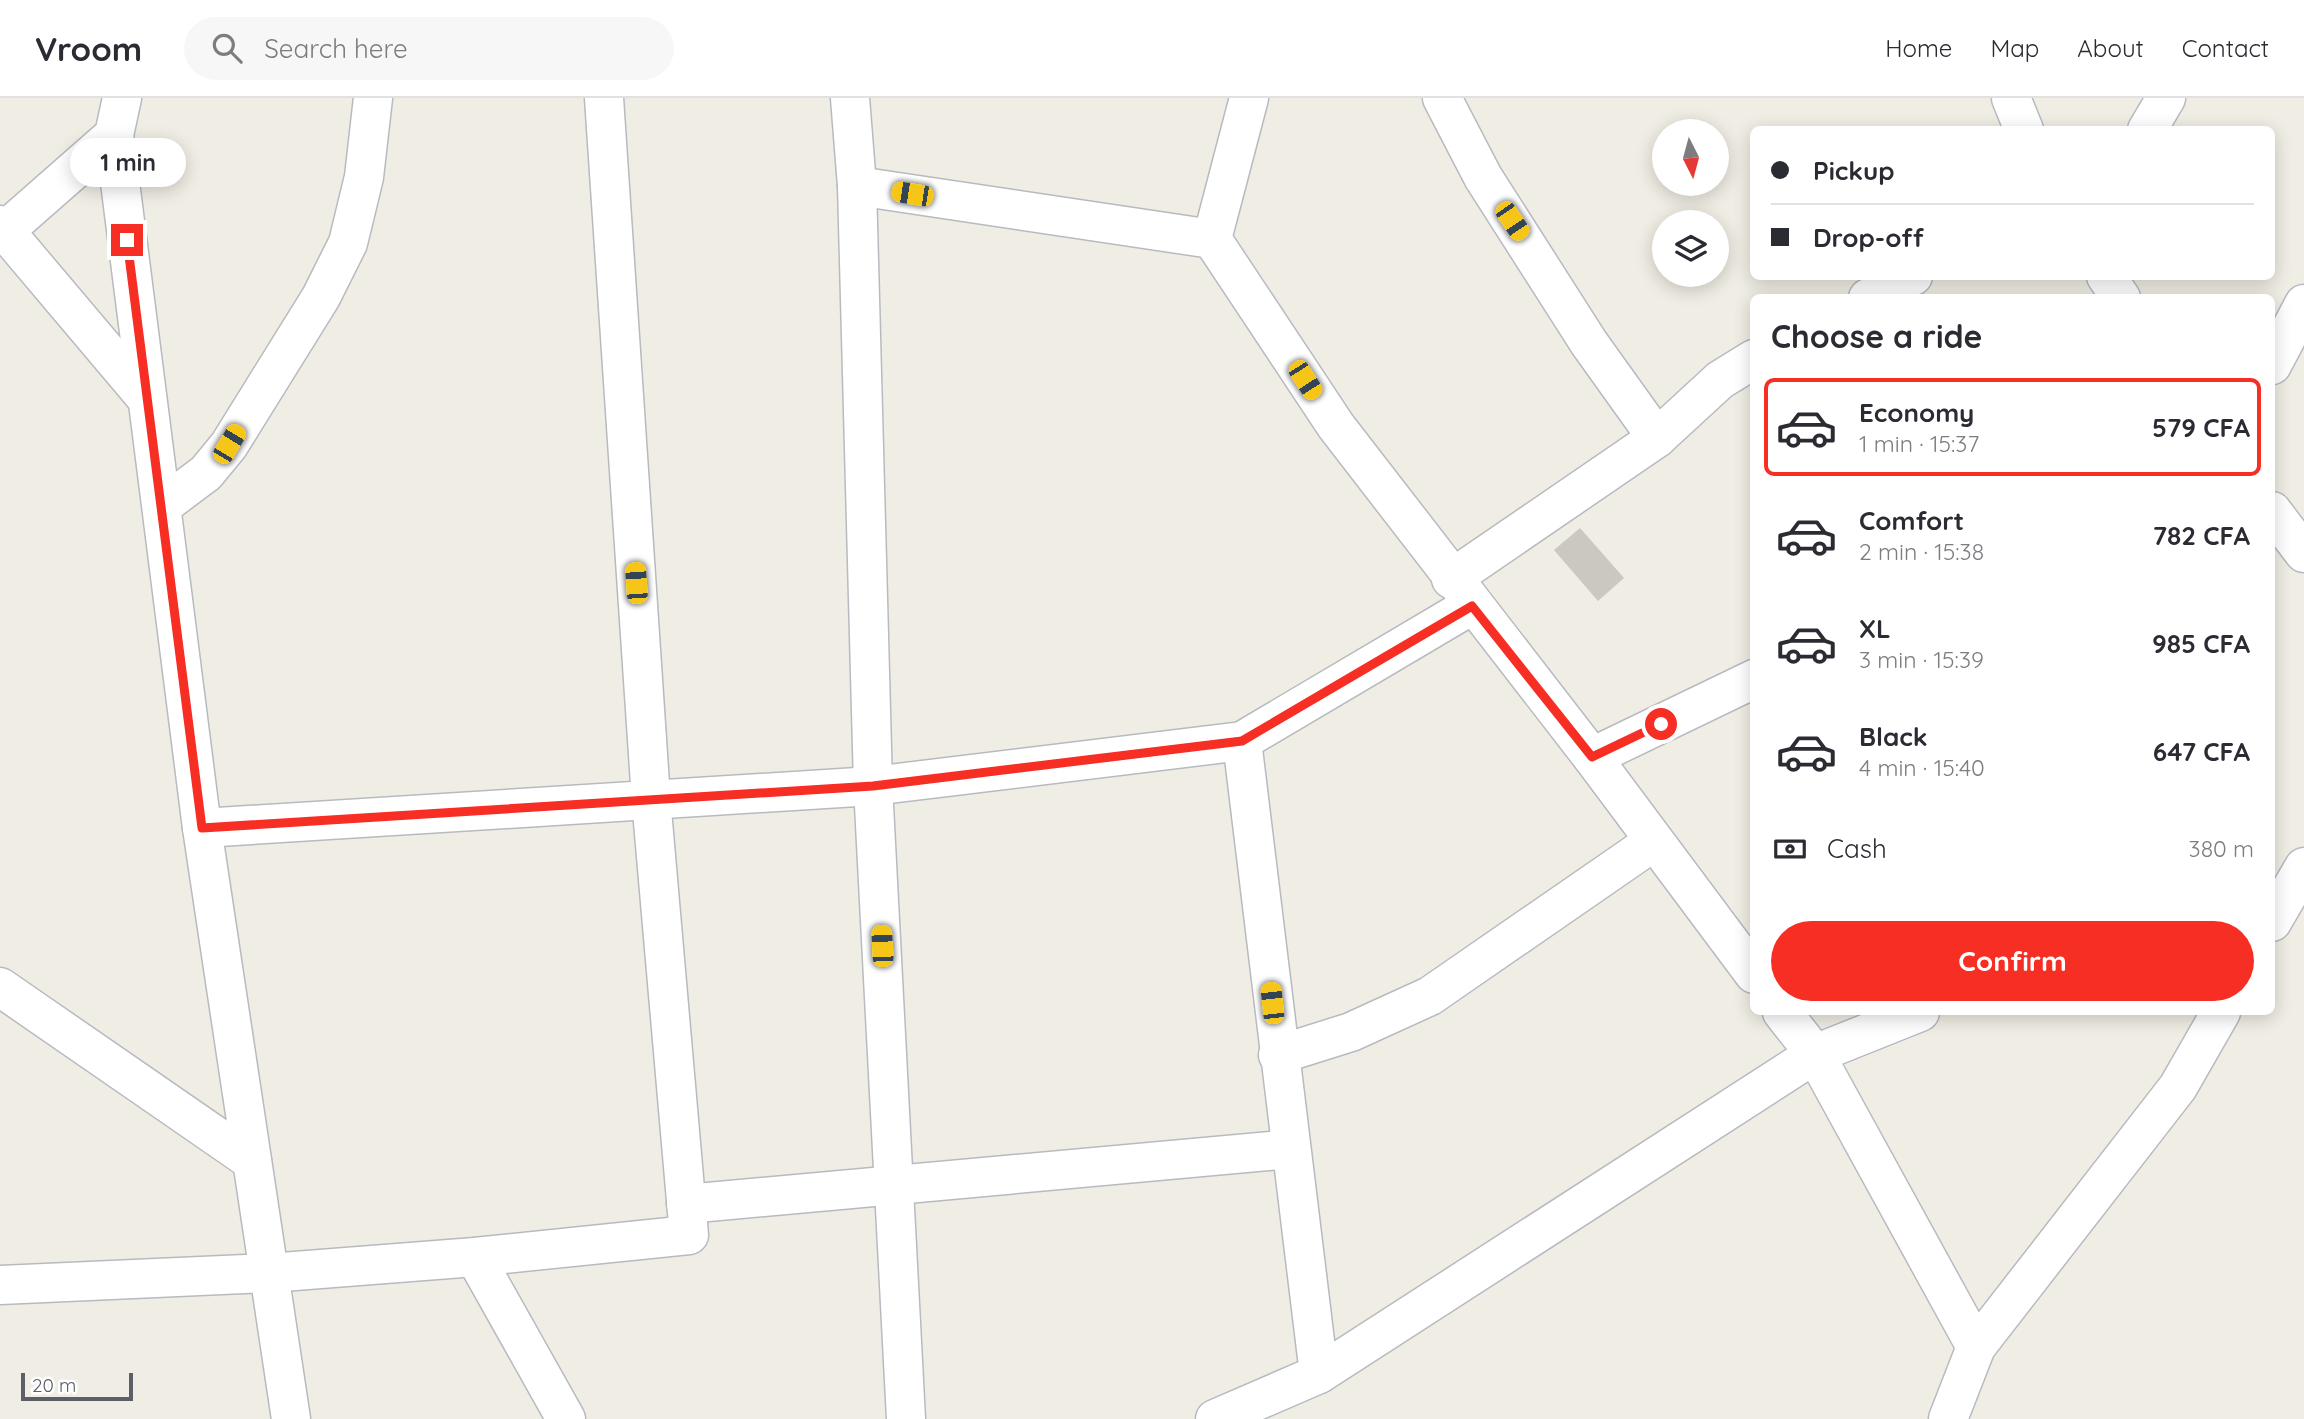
<!DOCTYPE html>
<html lang="en">
<head>
<meta charset="utf-8">
<style>
	body { margin:0; font-family:Quicksand,sans-serif; background:#f7f7f7; color:#2b2b33; height:100vh; display:flex; flex-direction:column; font-size:26px; white-space:nowrap }
	* { box-sizing:border-box; margin:0 }
	p { font-size:23px; color:#7c7c81 }
	.icon { flex:none; width:38px; height:38px; fill:none; stroke:currentColor; stroke-width:2; stroke-linecap:round; stroke-linejoin:round }
	.map { position:relative; flex:1; overflow:hidden }
	.side { position:absolute; left:1750px; top:196px; width:525px; height:721px; display:flex; flex-direction:column; background:#fff; border-radius:10px; box-shadow:0 4px 18px #0003 }
	.side>* { flex:none }
	.top-card { position:absolute; left:1750px; top:28px; width:525px; height:154px; border-radius:10px; box-shadow:0 4px 18px #0003; display:grid; align-content:center; height:154px; padding:0 21px; background:#fff }
	.needle { width:46px; rotate:174deg }
	.buttons { position:absolute; left:1652px; top:21px; display:grid; gap:14px }
	.buttons a { display:grid; place-items:center; width:77px; height:77px; border-radius:50%; background:#fff; box-shadow:0 4px 18px #0003; font-size:35px }
	.scale { position:absolute; left:21px; bottom:18px; width:112px; box-sizing:border-box; padding-left:7px; border:4px solid #5c6066; border-top:0; font-size:19px; line-height:24px; white-space:nowrap; color:#5c6066; -webkit-text-stroke:5px #fff; paint-order:stroke }
	.end { position:absolute; width:32px; height:32px; margin:-16px; border:9px solid #f62e24; background:#fff; box-shadow:0 0 0 4px #fff }
	.from { border-radius:50% }
	.bubble { position:absolute; height:49px; border-radius:24px; background:#fff; box-shadow:0 4px 18px #0003; font-size:23px; font-weight:700; line-height:49px; text-align:center }
	.car { position:absolute; width:21px; height:42px; margin:-21px -10px; border-radius:9px; box-shadow:0 0 5px 2px #0007; background:linear-gradient(#f5c518 24%,#345 0 40%,#f5c518 0 76%,#345 0 86%,#f5c518 0) }
	.top-card b { display:flex; align-items:center; gap:24px; height:66px; font-size:26px }
	.top-card b+b { border-top:2px solid #e1e1e2 }
	.top-card i { width:18px; height:18px; background:#2b2b33 }
	ul { padding:0; list-style:none }
	li { display:flex; align-items:center; gap:21px; height:98px; margin:0 14px 10px; padding:0 7px; border:4px solid transparent; border-radius:10px }
	li div { flex:1 }
	li b { display:block; font-size:26px }
	li em { font-style:normal; font-weight:700 }
	li.current { border-color:#f62e24 }
	li>.icon { width:63px; height:63px; stroke-width:1.5 }
	h2 { padding:0 21px; font-size:32px; line-height:84px }
	.pay { display:flex; align-items:center; gap:18px; height:77px; padding:0 21px; font-size:26px }
	.pay p { margin-inline-start:auto }
	.primary-button { display:flex; gap:14px; margin-top:auto; padding:14px 21px }
	.primary-button a { flex:1; height:80px; border-radius:42px; background:#f62e24; color:#fff; font-size:28px; font-weight:700; line-height:80px; text-align:center }
	header { display:flex; align-items:center; gap:42px; box-sizing:border-box; height:98px; padding:0 35px; background:#fff; border-bottom:2px solid #e1e1e2 }
	header strong { font-size:33px }
	nav { display:flex; gap:38px; margin-inline-start:auto; font-size:24px }
	.search { width:490px; height:63px; background:#f7f7f7; display:flex; align-items:center; gap:18px; box-sizing:border-box; padding:0 24px; border-radius:38px; color:#7c7c81; font-size:26px }
	.map>svg:first-child { display:block }
</style>
</head>
<body>
<header>
<strong>Vroom</strong>
<div class="search"><svg class="icon" aria-label="search" viewBox="0 0 24 24"><circle cx="10" cy="10" r="6"/><path d="M15 15l6 6"/></svg>Search here</div>
<nav><a>Home</a><a>Map</a><a>About</a><a>Contact</a></nav>
</header>
<div class="map">
<svg width="2304" height="1321" viewBox="0 0 2304 1321">
	<rect width="100%" height="100%" fill="#f0ede4"/>
	<path fill="#cbc7c1" d="M1580,430L1624,480L1598,503L1554,452Z"/>
	<g fill="none" stroke-linecap="round" stroke-linejoin="round">
		<g stroke="#b7babf" stroke-width="41">
			<g id="street">
				<path d="M1249,0L1212,141L1336,328L1592,659"/>
				<path d="M1442,0L1483,79L1589,245L1657,340"/>
				<path d="M2011,0L2024,32"/>
				<path d="M2147,32L2166,0"/>
				<path d="M114,37L202,730L291,1321"/>
				<path d="M857,88L1212,141"/>
				<path d="M0,127L147,301"/>
				<path d="M0,137L114,37L122,0"/>
				<path d="M2106,178L2121,200"/>
				<path d="M1868,200L1913,178"/>
				<path d="M2272,267L2304,206"/>
				<path d="M162,408L206,375L229,347L321,199L348,145L364,79L373,0"/>
				<path d="M2272,413L2304,455"/>
				<path d="M1451,481L1657,340L1720,282L1754,261"/>
				<path d="M1754,581L1592,659L1754,876"/>
				<path d="M1242,643L1319,1276"/>
				<path d="M202,730L873,688L1242,643L1472,507"/>
				<path d="M2272,824L2304,769"/>
				<path d="M0,889L252,1063"/>
				<path d="M1782,914L1815,956L1920,914"/>
				<path d="M1278,957L1351,934L1430,898L1653,744"/>
				<path d="M686,1106L1291,1051"/>
				<path d="M475,1159L566,1321"/>
				<path d="M0,1187L269,1175L475,1159L689,1137L651,701L604,0"/>
				<path d="M1215,1321L1319,1276L1815,956L1976,1249"/>
				<path d="M1948,1321L1976,1249L2178,989L2221,914"/>
			</g>
		</g>
		<g stroke="#b7bbc1" stroke-width="41">
			<path id="secondary" d="M850,0L857,88L873,688L906,1321"/>
		</g>
		<use href="#street" stroke="#fff" stroke-width="38"/>
		<use href="#secondary" stroke="#fff" stroke-width="38"/>
	</g>
	<g fill="none" stroke-linecap="round" stroke-linejoin="round">
		<path stroke="#f62e24" stroke-width="9" d="M127,142L202,730L873,688L1242,643L1472,508L1592,659L1661,626"/>
	</g>
</svg>
<div class="buttons">
<a><svg class="needle" viewBox="-14 -14 28 28"><path d="M0-13l5 13h-10z" fill="#e53935"/><path d="M0 13l5-13h-10z" fill="#7c7c81"/></svg></a>
<a><svg class="icon" aria-label="layers" viewBox="0 0 24 24"><path d="M12 4l9 5-9 5-9-5zM3 14l9 5 9-5"/></svg></a>
</div>
<div class="scale">20 m</div>
<i class="end from" style="left:1661px;top:626px"></i>
<i class="end" style="left:127px;top:142px"></i>
<div class="bubble" style="left:70px;top:40px;width:116px">1 min</div>
<i class="car" style="left:912px;top:96px;rotate:279deg"></i>
<i class="car" style="left:1512px;top:123px;rotate:146deg"></i>
<i class="car" style="left:1305px;top:282px;rotate:147deg"></i>
<i class="car" style="left:229px;top:346px;rotate:31deg"></i>
<i class="car" style="left:636px;top:485px;rotate:356deg"></i>
<i class="car" style="left:882px;top:848px;rotate:357deg"></i>
<i class="car" style="left:1272px;top:905px;rotate:354deg"></i>
<div class="top-card">
<b><i class="from"></i>Pickup</b>
<b><i></i>Drop-off</b>
</div>
<section class="side">
<h2>Choose a ride</h2>
<ul>
<li class="current"><svg class="icon" aria-label="car" viewBox="0 0 24 24"><path d="M5 17H2v-5l4-1 3-4h7l3 4 3 1v5h-3M9 17h6M6 11h13"/><circle cx="7" cy="17" r="2"/><circle cx="17" cy="17" r="2"/></svg><div><b>Economy</b><p>1 min · 15:37</p></div><em>579 CFA</em></li>
<li><svg class="icon" aria-label="car" viewBox="0 0 24 24"><path d="M5 17H2v-5l4-1 3-4h7l3 4 3 1v5h-3M9 17h6M6 11h13"/><circle cx="7" cy="17" r="2"/><circle cx="17" cy="17" r="2"/></svg><div><b>Comfort</b><p>2 min · 15:38</p></div><em>782 CFA</em></li>
<li><svg class="icon" aria-label="car" viewBox="0 0 24 24"><path d="M5 17H2v-5l4-1 3-4h7l3 4 3 1v5h-3M9 17h6M6 11h13"/><circle cx="7" cy="17" r="2"/><circle cx="17" cy="17" r="2"/></svg><div><b>XL</b><p>3 min · 15:39</p></div><em>985 CFA</em></li>
<li><svg class="icon" aria-label="car" viewBox="0 0 24 24"><path d="M5 17H2v-5l4-1 3-4h7l3 4 3 1v5h-3M9 17h6M6 11h13"/><circle cx="7" cy="17" r="2"/><circle cx="17" cy="17" r="2"/></svg><div><b>Black</b><p>4 min · 15:40</p></div><em>647 CFA</em></li>
</ul>
<div class="pay"><svg class="icon" aria-label="cash" viewBox="0 0 24 24"><path d="M3 7h18v10H3z"/><circle cx="12" cy="12" r="2"/></svg>Cash<p>380 m</p></div>
<div class="primary-button"><a>Confirm</a></div>
</section>
</div>
</body>
</html>
